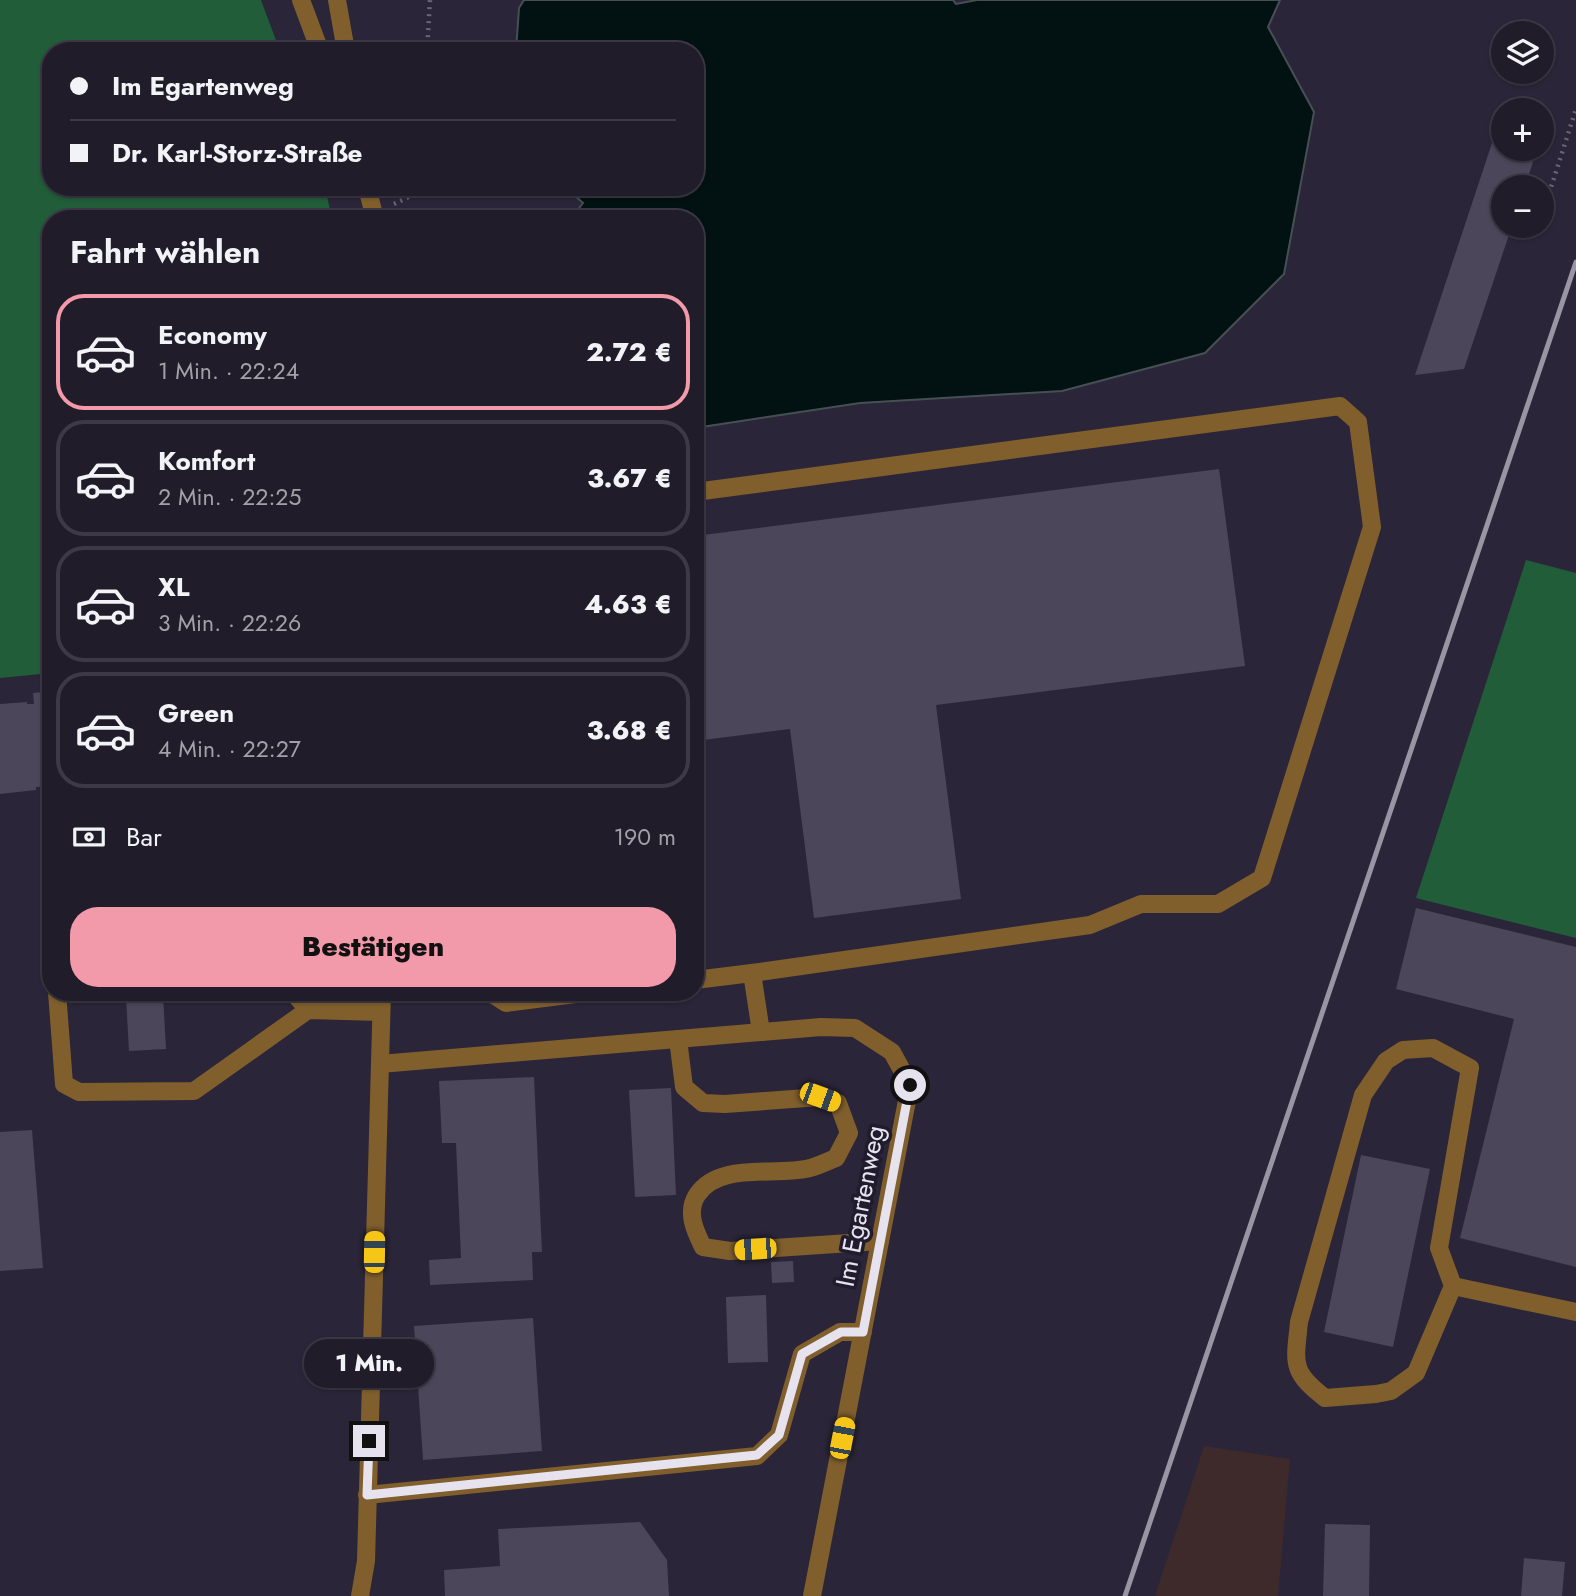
<!DOCTYPE html>
<html lang="de">
<head>
<meta charset="utf-8">
<style>
	body { margin:0; font-family:Jost,sans-serif; background:#2d2936; color:#f1f3f6; height:100vh; display:flex; flex-direction:column; font-size:26px; white-space:nowrap }
	* { box-sizing:border-box; margin:0 }
	p { font-size:23px; color:#a2a1a8 }
	.icon { flex:none; width:38px; height:38px; fill:none; stroke:currentColor; stroke-width:2; stroke-linecap:round; stroke-linejoin:round }
	.map { position:relative; flex:1; overflow:hidden }
	.sheet { position:absolute; left:42px; top:210px; width:662px; height:791px; display:flex; flex-direction:column; background:#201c2a; border-radius:28px; box-shadow:0 2px 5px #0004,0 0 0 2px #3d3a47 }
	.sheet>* { flex:none }
	.top-card { position:absolute; left:42px; top:42px; width:662px; height:154px; border-radius:28px; box-shadow:0 2px 5px #0004,0 0 0 2px #3d3a47; display:grid; align-content:center; height:154px; padding:0 28px; background:#201c2a }
	.buttons { position:absolute; left:1491px; top:21px; display:grid; gap:14px }
	.buttons a { display:grid; place-items:center; width:63px; height:63px; border-radius:50%; background:#201c2a; box-shadow:0 2px 5px #0004,0 0 0 2px #3d3a47; font-size:35px }
	.end { position:absolute; width:32px; height:32px; margin:-16px; border:9px solid #e6e3ef; background:#111; box-shadow:0 0 0 4px #111 }
	.from { border-radius:50% }
	.bubble { position:absolute; height:49px; border-radius:24px; background:#201c2a; box-shadow:0 2px 5px #0004,0 0 0 2px #3d3a47; font-size:23px; font-weight:800; line-height:49px; text-align:center }
	.car { position:absolute; width:21px; height:42px; margin:-21px -10px; border-radius:9px; box-shadow:0 0 5px 2px #0007; background:linear-gradient(#f5c518 24%,#345 0 40%,#f5c518 0 76%,#345 0 86%,#f5c518 0) }
	.top-card b { display:flex; align-items:center; gap:24px; height:66px; font-size:26px }
	.top-card b+b { border-top:2px solid #3d3a47 }
	.top-card i { width:18px; height:18px; background:#f1f3f6 }
	ul { padding:0; list-style:none }
	li { display:flex; align-items:center; gap:21px; height:116px; margin:0 14px 10px; padding:0 14px; border:4px solid #3d3a47; border-radius:28px }
	li div { flex:1 }
	li b { display:block; font-size:26px }
	li em { font-style:normal; font-weight:800 }
	li.current { border-color:#f39aaa }
	li>.icon { width:63px; height:63px; stroke-width:1.5 }
	h2 { padding:0 28px; font-size:32px; line-height:84px }
	.pay { display:flex; align-items:center; gap:18px; height:77px; padding:0 28px; font-size:26px }
	.pay p { margin-inline-start:auto }
	.action { display:flex; gap:14px; margin-top:auto; padding:14px 28px }
	.action a { flex:1; height:80px; border-radius:28px; background:#f39aaa; color:#111; font-size:28px; font-weight:800; line-height:80px; text-align:center }
	.map>svg:first-child { display:block }
</style>
</head>
<body>
<div class="map">
<svg width="1576" height="1596" viewBox="0 0 1576 1596">
	<rect width="100%" height="100%" fill="#2a2538"/>
	<path fill="#3e2a2b" d="M1204,1446L1290,1459L1278,1596H1155Z"/>
	<g fill="#205d38">
		<path d="M0,0H261L280,51H51V187H325L332,219H51V673L0,678Z"/>
		<path d="M1526,560L1576,573V938L1416,898Z"/>
	</g>
	<path fill="#021111" stroke="#465054" stroke-width="2" d="M524,0H953L956,4L977,0H1280L1268,27L1314,112L1284,274L1205,353L1062,391L860,403L695,428V219H571L583,203L565,187H695V51H516L519,8Z"/>
	<g fill="#4b465a">
		<path d="M1498,125L1503,127V149H1537L1525,187H1503V226H1512L1464,369L1415,375Z"/>
		<path d="M1219,469L1245,666L936,705L961,899L814,918L790,729L695,741V536Z"/>
		<path d="M51,691V786L36,787V790L0,794V704L27,702V704H34L33,693Z"/>
		<path d="M1416,908L1576,947V1267L1460,1238L1514,1019L1396,989Z"/>
		<path d="M163,995L166,1049L129,1051L126,997Z"/>
		<path d="M534,1077L542,1252H532L533,1280L430,1285L429,1260L461,1258L456,1143H442L439,1081Z"/>
		<path d="M671,1088L676,1195L635,1197L629,1090Z"/>
		<path d="M32,1130L43,1268L0,1271V1132Z"/>
		<path d="M1361,1155L1430,1169L1393,1347L1324,1332Z"/>
		<path d="M793,1261L794,1282L772,1283L771,1262Z"/>
		<path d="M766,1295L768,1362L728,1363L726,1297Z"/>
		<path d="M533,1318L542,1451L423,1460L414,1326Z"/>
		<path d="M640,1522L667,1560L669,1596H445L444,1570L500,1566L498,1529Z"/>
		<path d="M1325,1524L1370,1525L1369,1596H1323Z"/>
		<path d="M1524,1558L1565,1562L1562,1596H1521Z"/>
	</g>
	<g fill="none" stroke-linecap="round" stroke-linejoin="round">
		<g stroke="#6a6576" stroke-width="4.5" stroke-dasharray="2 5" stroke-linecap="butt">
			<path d="M427,51L430,0"/>
			<path d="M1547,200L1576,109"/>
			<path d="M394,204L407,198L411,187"/>
		</g>
		<g stroke="#805f2d" stroke-width="18">
			<path d="M301,0L320,51"/>
			<path d="M337,0L346,51"/>
			<path d="M367,187L375,219"/>
			<path d="M695,492L1340,406L1358,422L1372,527L1262,878L1218,904H1141L1090,925L752,973L761,1032"/>
			<path d="M695,980L752,973"/>
			<path d="M57,992L64,1084L79,1092L194,1091L308,1010L381,1012"/>
			<path d="M293,992L308,1010"/>
			<path d="M489,992L506,1003L591,992"/>
			<path d="M678,1039L684,1087L703,1103L725,1104L820,1097L838,1103L849,1133L836,1158C828,1161 819,1166 810,1168C775,1177 719,1161 697,1195C686,1212 695,1231 703,1247L730,1251L880,1241"/>
			<path d="M1433,1048L1470,1068L1439,1248L1453,1286L1416,1373L1391,1391L1376,1394L1325,1398C1290,1371 1295,1363 1299,1322L1363,1095L1386,1061L1403,1050Z"/>
			<path d="M380,1064L821,1027L855,1028L892,1052L910,1085L812,1596"/>
			<path d="M1453,1286L1576,1312"/>
			<path d="M367,1495L757,1456L779,1435L802,1354L840,1332H863"/>
			<path d="M360,1596L366,1561L382,992"/>
		</g>
		<path stroke="#9995a4" stroke-width="5" d="M1125,1596L1576,262"/>
	</g>
	<g fill="none" stroke-linecap="round" stroke-linejoin="round">
		<path stroke="#e6e3ef" stroke-width="9" d="M369,1441L367,1495L757,1455L779,1435L802,1354L841,1332H863L910,1085"/>
	</g>
	<g text-anchor="middle" dominant-baseline="central" stroke-width="7" stroke-linejoin="round" paint-order="stroke">
		<g font-size="26" fill="#e6e3ef" stroke="#211c2d">
			<text transform="translate(860 1206) rotate(-79)">Im Egartenweg</text>
		</g>
	</g>
</svg>
<div class="buttons">
<a><svg class="icon" aria-label="layers" viewBox="0 0 24 24"><path d="M12 4l9 5-9 5-9-5zM3 14l9 5 9-5"/></svg></a>
<a>+</a>
<a>−</a>
</div>
<i class="end from" style="left:910px;top:1085px"></i>
<i class="end" style="left:369px;top:1441px"></i>
<div class="bubble" style="left:304px;top:1339px;width:130px">1 Min.</div>
<i class="car" style="left:820px;top:1097px;rotate:110deg"></i>
<i class="car" style="left:755px;top:1249px;rotate:266deg"></i>
<i class="car" style="left:374px;top:1252px;rotate:1deg"></i>
<i class="car" style="left:842px;top:1438px;rotate:11deg"></i>
<div class="top-card">
<b><i class="from"></i>Im Egartenweg</b>
<b><i></i>Dr. Karl-Storz-Straße</b>
</div>
<section class="sheet">
<h2>Fahrt wählen</h2>
<ul>
<li class="current"><svg class="icon" aria-label="car" viewBox="0 0 24 24"><path d="M5 17H2v-5l4-1 3-4h7l3 4 3 1v5h-3M9 17h6M6 11h13"/><circle cx="7" cy="17" r="2"/><circle cx="17" cy="17" r="2"/></svg><div><b>Economy</b><p>1 Min. · 22:24</p></div><em>2.72 €</em></li>
<li><svg class="icon" aria-label="car" viewBox="0 0 24 24"><path d="M5 17H2v-5l4-1 3-4h7l3 4 3 1v5h-3M9 17h6M6 11h13"/><circle cx="7" cy="17" r="2"/><circle cx="17" cy="17" r="2"/></svg><div><b>Komfort</b><p>2 Min. · 22:25</p></div><em>3.67 €</em></li>
<li><svg class="icon" aria-label="car" viewBox="0 0 24 24"><path d="M5 17H2v-5l4-1 3-4h7l3 4 3 1v5h-3M9 17h6M6 11h13"/><circle cx="7" cy="17" r="2"/><circle cx="17" cy="17" r="2"/></svg><div><b>XL</b><p>3 Min. · 22:26</p></div><em>4.63 €</em></li>
<li><svg class="icon" aria-label="car" viewBox="0 0 24 24"><path d="M5 17H2v-5l4-1 3-4h7l3 4 3 1v5h-3M9 17h6M6 11h13"/><circle cx="7" cy="17" r="2"/><circle cx="17" cy="17" r="2"/></svg><div><b>Green</b><p>4 Min. · 22:27</p></div><em>3.68 €</em></li>
</ul>
<div class="pay"><svg class="icon" aria-label="cash" viewBox="0 0 24 24"><path d="M3 7h18v10H3z"/><circle cx="12" cy="12" r="2"/></svg>Bar<p>190 m</p></div>
<div class="action"><a>Bestätigen</a></div>
</section>
</div>
</body>
</html>
